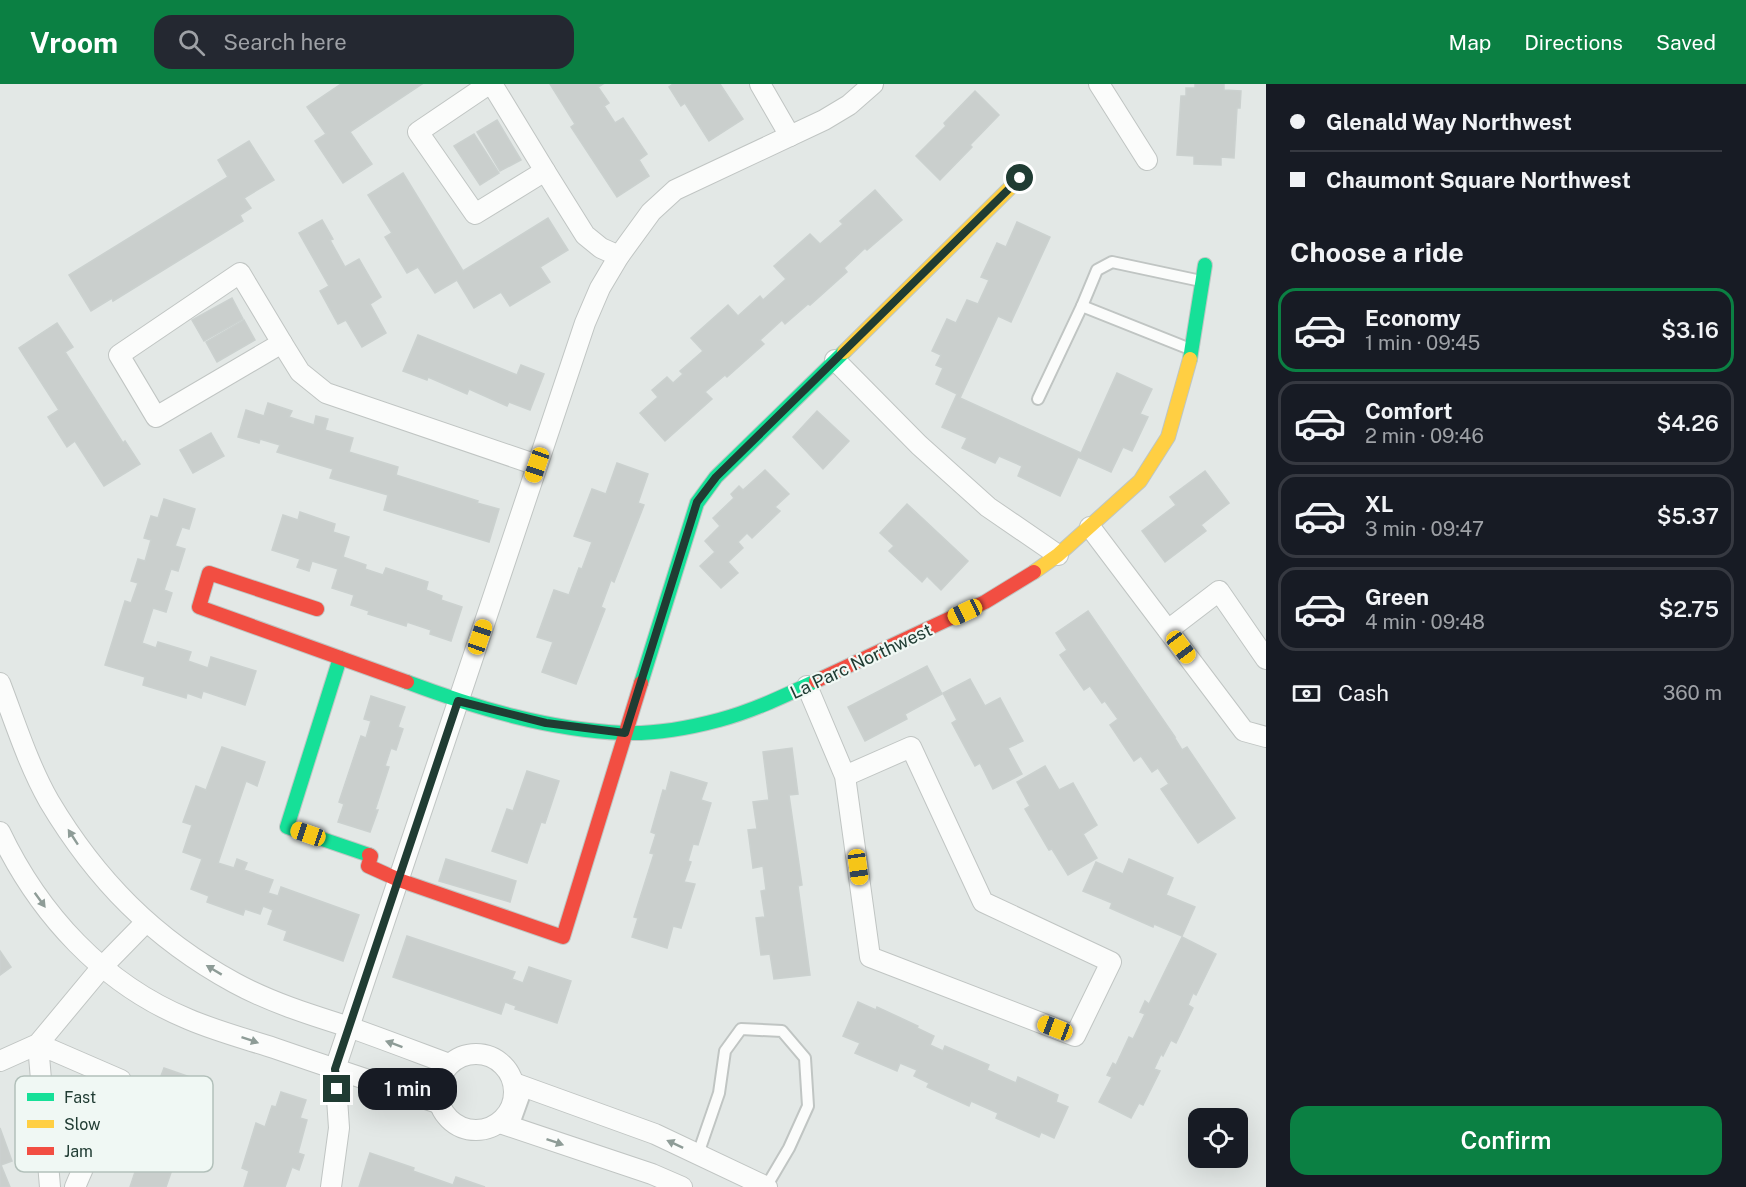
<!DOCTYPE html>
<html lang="en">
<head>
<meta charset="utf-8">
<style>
	body { margin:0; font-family:"Public Sans",sans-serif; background:#242831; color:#f1f3f6; height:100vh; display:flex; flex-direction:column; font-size:22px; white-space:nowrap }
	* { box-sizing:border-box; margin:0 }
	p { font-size:20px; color:#9ea1a6 }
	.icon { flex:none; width:33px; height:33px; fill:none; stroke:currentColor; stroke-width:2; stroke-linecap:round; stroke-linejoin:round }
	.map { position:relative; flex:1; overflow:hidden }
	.drawer { display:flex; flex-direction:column; background:#171b24; width:480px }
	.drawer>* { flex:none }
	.banner { display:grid; align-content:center; height:132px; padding:0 24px; background:#171b24 }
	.tools { position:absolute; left:1188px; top:1024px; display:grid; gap:12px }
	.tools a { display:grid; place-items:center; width:60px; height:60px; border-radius:12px; background:#171b24; box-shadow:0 6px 24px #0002; font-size:30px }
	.end { position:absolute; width:27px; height:27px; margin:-14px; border:8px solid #203c33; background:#fff; box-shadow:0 0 0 3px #fff }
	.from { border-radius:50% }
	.bubble { position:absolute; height:42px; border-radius:18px; background:#171b24; box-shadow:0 6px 24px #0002; font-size:20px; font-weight:600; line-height:42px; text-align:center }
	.car { position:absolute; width:18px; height:36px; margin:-18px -9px; border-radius:8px; box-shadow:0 0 4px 2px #0007; background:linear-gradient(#f5c518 24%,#345 0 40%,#f5c518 0 76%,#345 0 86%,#f5c518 0) }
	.banner b { display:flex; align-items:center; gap:21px; height:57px; font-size:22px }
	.banner b+b { border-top:2px solid #363941 }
	.banner i { width:15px; height:15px; background:#f1f3f6 }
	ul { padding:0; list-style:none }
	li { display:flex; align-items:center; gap:18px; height:84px; margin:0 12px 9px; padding:0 12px; border:3px solid #363941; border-radius:18px }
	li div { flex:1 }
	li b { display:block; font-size:22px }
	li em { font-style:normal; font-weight:600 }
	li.selected { border-color:#0b8043 }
	li>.icon { width:54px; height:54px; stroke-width:1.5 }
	h2 { padding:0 24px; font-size:27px; line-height:72px }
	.pay { display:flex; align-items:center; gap:15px; height:66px; padding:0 24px; font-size:22px }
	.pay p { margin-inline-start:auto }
	.action { display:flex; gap:12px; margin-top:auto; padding:12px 24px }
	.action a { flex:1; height:69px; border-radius:18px; background:#0b8043; color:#fff; font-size:24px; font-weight:600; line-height:69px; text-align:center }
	header { display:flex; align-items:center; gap:36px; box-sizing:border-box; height:84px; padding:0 30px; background:#0b8043; color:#fff }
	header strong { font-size:28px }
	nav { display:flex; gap:33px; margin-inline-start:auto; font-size:21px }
	.search { width:420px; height:54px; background:#242831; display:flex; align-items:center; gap:15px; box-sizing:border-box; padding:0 21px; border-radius:18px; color:#9ea1a6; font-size:22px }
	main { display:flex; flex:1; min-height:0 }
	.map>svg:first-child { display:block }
</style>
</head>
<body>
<header>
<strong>Vroom</strong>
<div class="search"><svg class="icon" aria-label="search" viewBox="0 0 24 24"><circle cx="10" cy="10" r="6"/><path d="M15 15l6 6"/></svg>Search here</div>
<nav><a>Map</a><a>Directions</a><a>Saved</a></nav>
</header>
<main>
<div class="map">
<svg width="1266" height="1103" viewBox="0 0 1266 1103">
	<rect width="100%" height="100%" fill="#e3e8e6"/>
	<g fill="#cacfcd" stroke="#cbd1cf" stroke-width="1.5">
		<path d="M341,0H422L350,48L372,80L343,99L315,57L326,50L307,23Z"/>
		<path d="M550,0H603L598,3L609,19L604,22L615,39L623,34L647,70L639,76L649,92L617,113L571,43L575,40Z"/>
		<path d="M673,0H720L743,35L709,57L685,19L681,22L669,3Z"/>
		<path d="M1195,0H1224V6L1241,7L1240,24H1237L1234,74L1221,73V81L1194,80V72L1177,71L1181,12H1186V4H1195Z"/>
		<path d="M975,7L999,31L970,61L972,63L940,96L916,72L946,42L944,39Z"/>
		<path d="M497,36L521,76L500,87L477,48Z"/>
		<path d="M474,50L499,89L480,101L454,62Z"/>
		<path d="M249,57L274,96L244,114L251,124L240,131L243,137L113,217L112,214L91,227L69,191L228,93L218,76Z"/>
		<path d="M403,89L463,187L548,134L568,166L540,183L550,198L510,222L501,208L474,224L457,196L435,209L418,183L407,189L385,153L392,149L368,111Z"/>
		<path d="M875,106L902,136L867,166L865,164L844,184L847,188L810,221L808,220L785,240L782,236L760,256L764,260L727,293L725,291L705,308L712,315L665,357L640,329L658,313L652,306L667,293L673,299L683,290L680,287L703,267L691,254L728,221L738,232L760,212L763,216L786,195L774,182L810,150L820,160L843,140L840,137Z"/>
		<path d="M322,136L333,155L330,156L345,183L359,175L381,213L370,220L386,249L362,263L346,236L338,240L320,207L329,202L299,149Z"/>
		<path d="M1017,138L1050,153L1011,238L998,232L960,314L1081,369L1117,289L1152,305L1140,330L1148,333L1132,367L1123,363L1111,388L1078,373L1060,412L1018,392L1022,382L999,372L995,379L962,364L967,354L942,343L957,310L936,300L943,284L936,281L941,271L932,267L947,235L956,239L967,216L978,220L989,196L981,193L997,159L1006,163Z"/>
		<path d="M232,214L243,235L204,257L192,236Z"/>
		<path d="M244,236L255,256L217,278L206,258Z"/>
		<path d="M57,239L73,263L65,268L123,359L125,357L140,380L104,402L75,357L67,363L48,333L59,326L19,264Z"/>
		<path d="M418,251L517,291L521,281L544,290L530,326L509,318L507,322L469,305L467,310L428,293L427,296L403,287Z"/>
		<path d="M268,319L292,327L289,333L314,341L316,332L328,335L325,346L353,354L349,368L398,383L396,391L478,417L477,419L499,425L489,458L384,426L388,411L330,394L333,385L277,368L280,361L260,355L259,359L238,353L246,326L264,332Z"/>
		<path d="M817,327L849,357L823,385L793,353Z"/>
		<path d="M211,349L224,372L193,389L180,366Z"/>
		<path d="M617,379L648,390L638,419L644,421L614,498L611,496L601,523L605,525L576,600L542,588L553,558L537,553L554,506L569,511L579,484L582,485L592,458L574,452L592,405L606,410Z"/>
		<path d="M765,386L789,410L775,423L780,427L752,454L747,449L738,458L743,464L728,478L738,489L721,504L700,482L715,468L705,457L720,442L713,434L734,414L731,410L739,402L743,406Z"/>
		<path d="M1205,387L1229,419L1201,441L1206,447L1165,478L1142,447L1176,421L1170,413Z"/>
		<path d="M164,415L195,425L189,445L182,443L175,462L185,465L178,487L171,485L164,506L172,509L166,528L153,524L142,559L156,564L158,558L191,568L188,577L208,584L211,573L256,587L245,621L203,607L201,614L187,609L186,614L143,601L145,593L105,581L125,517L131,519L138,499L131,497L138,475L145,477L151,456L144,454L151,432L158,434Z"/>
		<path d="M907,420L968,477L941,506L927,492L922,498L889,467L894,462L880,449Z"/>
		<path d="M300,428L335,440L333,448L349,453L343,473L366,481L365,485L383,491L386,484L428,498L426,506L442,512L441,516L462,523L451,557L430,550L431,546L407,538L406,542L368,530L369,527L351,521L354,511L332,504L338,485L312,477L309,487L297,483L300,475L272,466L283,431L298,436Z"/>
		<path d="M1088,527L1175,653H1174L1182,666L1187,663L1235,734L1198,759L1161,705L1169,700L1158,684L1152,688L1141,672L1134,677L1110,641L1118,635L1105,617L1102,619L1090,602L1084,606L1060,571L1067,566L1056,549Z"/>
		<path d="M927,582L942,610L905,630L907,635L865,657L848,623Z"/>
		<path d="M970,595L985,622L1000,614L1023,657L1008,664L1022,690L993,705L980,679L975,682L952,639L957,636L943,609Z"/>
		<path d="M371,612L405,623L398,643L403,645L396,666L391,664L385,682L389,683L375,726H378L370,748L338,738L344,720L339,718L361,652L366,654L371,637L364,635Z"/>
		<path d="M222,663L265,678L257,702L246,697L218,779L234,784L237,775L247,779L244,786L273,796L268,809L278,812L281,803L359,831L343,877L284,856L287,847L268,840L273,826L263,822L260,830L245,825L243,831L207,818L209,812L191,805L202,775L183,768L192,741L183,738L196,702L206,706Z"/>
		<path d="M792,664L798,710L789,711L802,801L798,802L810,891L774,895L770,870L761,871L756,834L765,833L761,807L766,806L763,782L753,784L748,746L757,745L753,718L769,716L763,668Z"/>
		<path d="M1045,682L1059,706L1073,699L1097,741L1083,750L1097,774L1068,791L1052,765L1049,766L1025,725L1030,722L1017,698Z"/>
		<path d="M527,687L559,697L545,739L541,738L527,779L492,767L507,725L513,727Z"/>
		<path d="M671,688L707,699L701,716L711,719L698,761L693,760L688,777L691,778L684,798L695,800L681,844L673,842L667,864L632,853L638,834L634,833L654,770L650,769L656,750L651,748L663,706L666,707Z"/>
		<path d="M446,775L516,797L510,818L439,797Z"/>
		<path d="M1129,775L1173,794L1166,811L1195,823L1182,852L1154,840L1153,843L1110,824L1112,819L1083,807L1096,778L1123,790Z"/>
		<path d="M407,852L515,888L512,895L523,899L529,883L571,897L557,939L515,925L516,922L505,918L501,930L393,893Z"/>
		<path d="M1182,853L1216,870L1196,911L1193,909L1188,921L1193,924L1176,959L1171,956L1163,972L1161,970L1154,985L1160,987L1143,1021L1139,1019L1131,1034L1099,1018L1112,993L1107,991L1113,979L1116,981L1129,953L1133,955L1145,930L1140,928L1145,917L1149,920Z"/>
		<path d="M0,867L11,883L0,891Z"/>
		<path d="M858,918L876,926L877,923L918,942L917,944L934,952L930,961L943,967L945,962L989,981L987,986L1016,999L1018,993L1058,1011L1056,1018L1068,1023L1054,1054L1041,1048L1039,1053L996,1034L998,1029L971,1017L969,1022L927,1003L929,999L914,992L917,986L900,979L897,987L855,969L860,959L843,952Z"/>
		<path d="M164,984L190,993L184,1012L197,1017L192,1033L201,1036L186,1080L175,1077L166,1103H130L142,1067H140L145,1052L140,1051L145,1037L150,1039L161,1007L156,1005Z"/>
		<path d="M281,1008L306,1016L300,1034L307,1036L298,1069L304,1071L299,1086L292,1083L285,1103H244L249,1087L242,1084L256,1039L265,1043L272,1022L276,1023Z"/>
		<path d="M0,1044L12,1077L1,1081L10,1103H0Z"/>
		<path d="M370,1069L414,1084L413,1087L453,1101L456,1093L485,1103H359Z"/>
	</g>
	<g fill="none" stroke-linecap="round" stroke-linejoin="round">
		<g stroke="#c0c5c3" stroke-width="14">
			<g id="lane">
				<path d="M1082,222L1097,186L1112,178L1201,197"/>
				<path d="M1038,315L1082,222L1190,265"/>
				<path d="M513,1043L527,1004"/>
				<path d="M698,1070L719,1009L725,967L741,945L782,947L805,974L808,1022L789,1064L766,1103"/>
			</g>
		</g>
		<g stroke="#c0c5c3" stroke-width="22">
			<g id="street">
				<path d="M489,0L418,48L475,130L545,87L492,0"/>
				<path d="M760,0L790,52"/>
				<path d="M1099,0L1147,76"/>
				<path d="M545,87L585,151L601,164L619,172"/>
				<path d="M240,189L282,259L156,333L119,271Z"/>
				<path d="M282,259L300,288L326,309L537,381"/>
				<path d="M835,276L919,361L988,423L1058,471"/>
				<path d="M1090,443L1244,647L1266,653"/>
				<path d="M1168,546L1219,507L1266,575"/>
				<path d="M0,599C15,638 28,680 49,717C96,796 154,855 235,899C270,918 308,930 346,942C380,954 414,967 449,980"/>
				<path d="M807,602L845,692L870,873L1075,952L1111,878L983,818L911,663L845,692"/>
				<path d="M0,748C39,830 103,900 188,935C216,947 246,955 274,964C329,983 383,1001 438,1019"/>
				<circle cx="476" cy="1008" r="38"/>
				<path d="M0,977L38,960L102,883L146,838"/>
				<path d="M514,999L655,1050L767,1103"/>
				<path d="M500,1039L652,1090L682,1103"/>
				<path d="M50,1103L38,960L121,996L75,1103"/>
				<path d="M331,1103L339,1044L335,985L585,239L600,204L619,172L651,128L675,106L824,36L849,21L873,0"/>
			</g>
		</g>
		<g stroke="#bec6c3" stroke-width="16">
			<g id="fast">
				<path d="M1190,275L1205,181"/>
				<path d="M340,574L287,743L369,771"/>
				<path d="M407,598C476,624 549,646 624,649C654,650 689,644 719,636C753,627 784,612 816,597"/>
				<path d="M641,599L697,419L716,393L844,268"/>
			</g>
		</g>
		<g stroke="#bec6c3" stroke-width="16">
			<g id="slow">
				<path d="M844,268L1020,94"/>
				<path d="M1034,488L1058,471L1140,397L1168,353L1190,275"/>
			</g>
		</g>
		<g stroke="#bec6c3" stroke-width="16">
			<g id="jam">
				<path d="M317,525L209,489L199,523L407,598"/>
				<path d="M816,597L985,518L1034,488"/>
				<path d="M369,771L371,772L368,782L399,796L563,853L641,599"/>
			</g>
		</g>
		<use href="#lane" stroke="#fbfcfb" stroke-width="10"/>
		<use href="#street" stroke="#fbfcfb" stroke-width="20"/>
		<use href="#fast" stroke="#16e098" stroke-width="14"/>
		<use href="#slow" stroke="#ffcf43" stroke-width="14"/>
		<use href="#jam" stroke="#f24e42" stroke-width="14"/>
	</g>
	<defs><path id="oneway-solid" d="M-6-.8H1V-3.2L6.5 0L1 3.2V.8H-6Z" transform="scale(1.5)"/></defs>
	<g fill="#8e9c97">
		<use href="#oneway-solid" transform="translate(73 753) rotate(-123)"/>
		<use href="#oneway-solid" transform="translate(40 816) rotate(54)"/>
		<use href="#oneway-solid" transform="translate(214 886) rotate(-149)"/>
		<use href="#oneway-solid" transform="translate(250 956) rotate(19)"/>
		<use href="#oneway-solid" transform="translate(394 960) rotate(-160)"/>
		<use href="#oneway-solid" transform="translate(555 1058) rotate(19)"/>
		<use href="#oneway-solid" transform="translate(675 1060) rotate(-155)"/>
	</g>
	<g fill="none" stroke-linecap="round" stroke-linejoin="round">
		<path stroke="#203c33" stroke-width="8" d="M337,1005L335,985L458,617L546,639L625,649L697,418L716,393L1020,94"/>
	</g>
	<g text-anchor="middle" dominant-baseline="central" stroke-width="4.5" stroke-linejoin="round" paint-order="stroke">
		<g font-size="18" fill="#203c33" stroke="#f0f8f4">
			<text transform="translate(861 577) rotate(-25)">La Parc Northwest</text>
		</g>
	</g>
	<rect x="15" y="992" width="198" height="96" rx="9" fill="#f0f8f4" stroke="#b2c0ba" stroke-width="1.5"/>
	<rect x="27" y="1009" width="27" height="8" fill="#16e098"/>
	<rect x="27" y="1036" width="27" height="8" fill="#ffcf43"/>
	<rect x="27" y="1063" width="27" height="8" fill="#f24e42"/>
	<g font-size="16" fill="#203c33">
		<text x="64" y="1019">Fast</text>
		<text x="64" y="1046">Slow</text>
		<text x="64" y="1073">Jam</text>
	</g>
</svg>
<div class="tools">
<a><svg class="icon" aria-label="locate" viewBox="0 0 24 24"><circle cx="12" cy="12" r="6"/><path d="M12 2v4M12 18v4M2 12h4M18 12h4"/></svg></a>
</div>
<i class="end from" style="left:1020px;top:94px"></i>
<i class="end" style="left:337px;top:1005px"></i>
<div class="bubble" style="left:358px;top:984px;width:99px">1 min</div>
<i class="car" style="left:537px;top:381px;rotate:199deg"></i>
<i class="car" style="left:965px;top:528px;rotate:245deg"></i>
<i class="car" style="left:480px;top:553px;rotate:19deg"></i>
<i class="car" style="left:1181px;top:563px;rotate:143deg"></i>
<i class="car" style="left:308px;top:750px;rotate:289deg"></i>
<i class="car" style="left:858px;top:783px;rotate:172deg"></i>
<i class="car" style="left:1055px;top:944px;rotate:291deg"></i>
</div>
<section class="drawer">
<div class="banner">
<b><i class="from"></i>Glenald Way Northwest</b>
<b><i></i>Chaumont Square Northwest</b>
</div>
<h2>Choose a ride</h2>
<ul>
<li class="selected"><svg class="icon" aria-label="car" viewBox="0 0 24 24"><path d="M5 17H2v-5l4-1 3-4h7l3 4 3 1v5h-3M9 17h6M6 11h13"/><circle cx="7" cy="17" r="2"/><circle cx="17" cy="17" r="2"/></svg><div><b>Economy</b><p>1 min · 09:45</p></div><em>$3.16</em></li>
<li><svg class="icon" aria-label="car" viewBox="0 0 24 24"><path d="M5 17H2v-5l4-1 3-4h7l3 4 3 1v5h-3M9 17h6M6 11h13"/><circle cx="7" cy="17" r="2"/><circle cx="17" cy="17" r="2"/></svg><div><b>Comfort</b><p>2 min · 09:46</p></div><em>$4.26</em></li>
<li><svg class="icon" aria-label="car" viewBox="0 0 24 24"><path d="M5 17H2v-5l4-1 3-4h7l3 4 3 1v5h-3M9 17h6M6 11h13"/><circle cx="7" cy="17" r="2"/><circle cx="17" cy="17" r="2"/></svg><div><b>XL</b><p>3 min · 09:47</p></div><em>$5.37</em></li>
<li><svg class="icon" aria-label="car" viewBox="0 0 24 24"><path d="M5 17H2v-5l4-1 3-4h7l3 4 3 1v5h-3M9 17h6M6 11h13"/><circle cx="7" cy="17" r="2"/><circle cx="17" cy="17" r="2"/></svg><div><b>Green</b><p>4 min · 09:48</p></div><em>$2.75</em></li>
</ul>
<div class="pay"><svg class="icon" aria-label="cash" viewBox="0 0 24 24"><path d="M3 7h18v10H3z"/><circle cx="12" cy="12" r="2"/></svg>Cash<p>360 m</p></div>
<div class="action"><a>Confirm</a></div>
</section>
</main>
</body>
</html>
